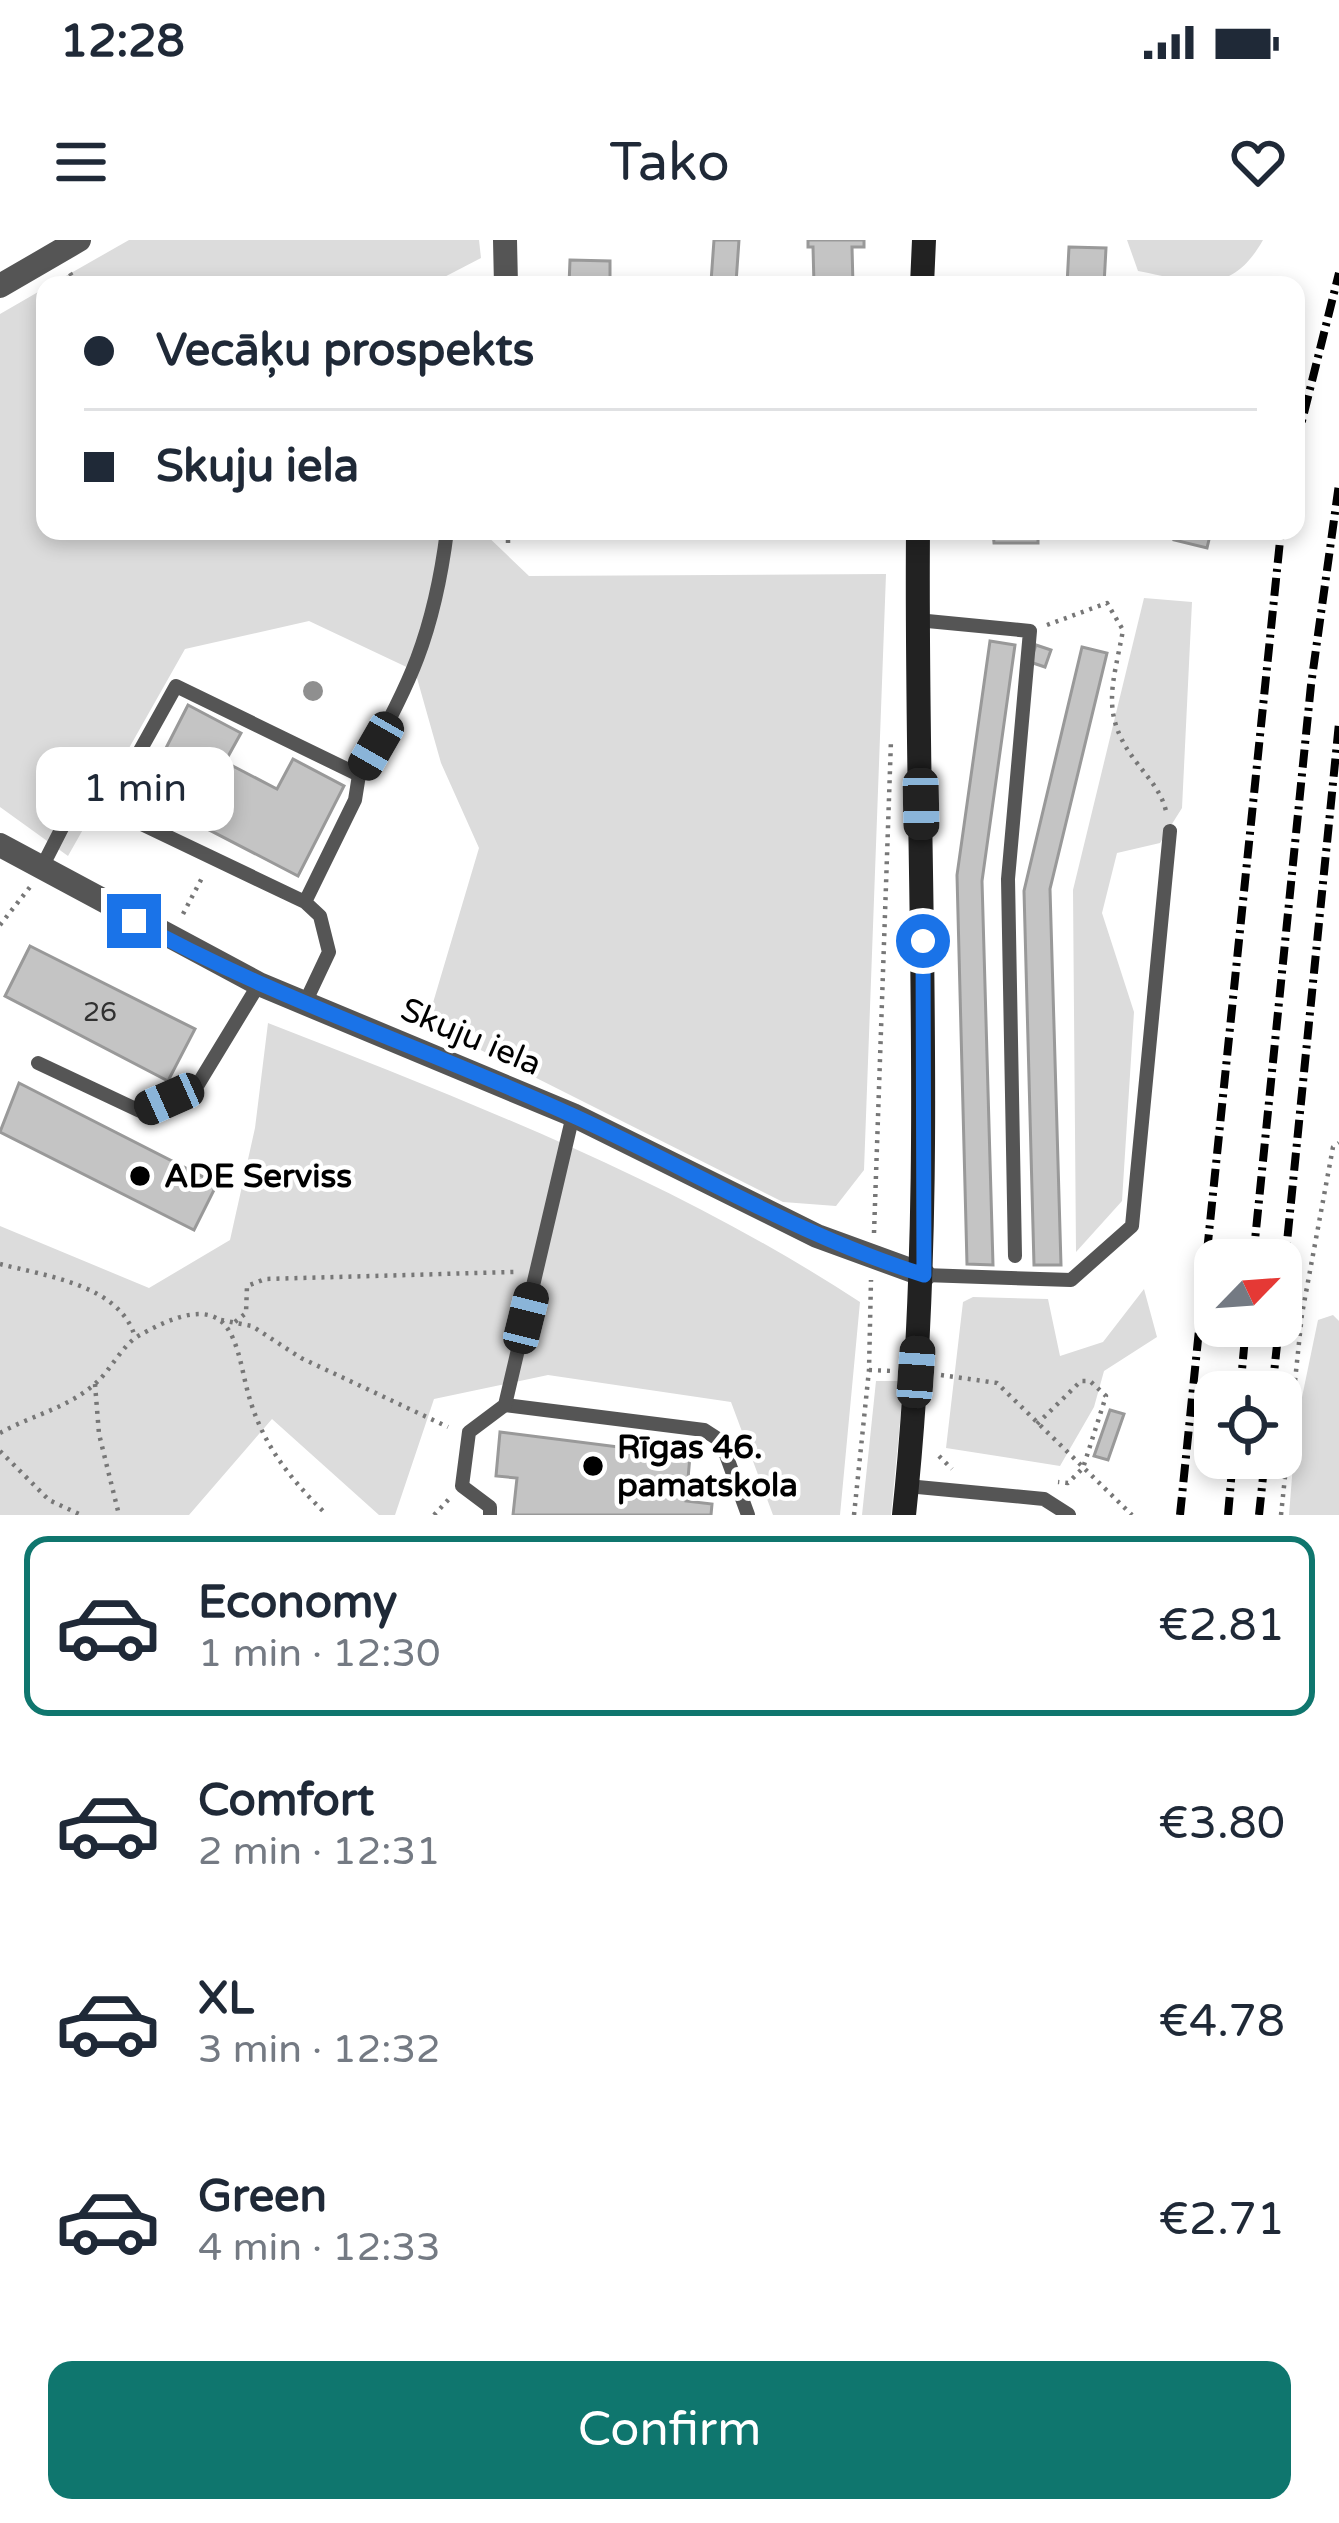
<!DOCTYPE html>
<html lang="en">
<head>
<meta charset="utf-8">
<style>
	body { margin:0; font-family:"Varela Round",sans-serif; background:#f6f6f7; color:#1f2937; height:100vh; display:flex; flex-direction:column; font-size:45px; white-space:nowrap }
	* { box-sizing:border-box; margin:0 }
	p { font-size:39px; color:#747a83 }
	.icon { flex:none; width:66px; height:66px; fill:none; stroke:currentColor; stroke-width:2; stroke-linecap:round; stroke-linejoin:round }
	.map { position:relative; height:1275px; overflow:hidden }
	.drawer { display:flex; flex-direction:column; background:#fff; flex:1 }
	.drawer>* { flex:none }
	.guide { position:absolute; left:36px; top:36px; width:1269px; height:264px; border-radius:24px; box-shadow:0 6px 18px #0003; display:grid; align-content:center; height:264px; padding:0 48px; background:#fff }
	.needle { width:78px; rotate:65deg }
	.tools { position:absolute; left:1194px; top:999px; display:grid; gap:24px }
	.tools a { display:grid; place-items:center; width:108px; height:108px; border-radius:24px; background:#fff; box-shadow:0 6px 18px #0003; font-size:60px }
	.end { position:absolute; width:54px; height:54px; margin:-27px; border:15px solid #1a73e8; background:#fff; box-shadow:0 0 0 6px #fff }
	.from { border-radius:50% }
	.bubble { position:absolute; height:84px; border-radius:24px; background:#fff; box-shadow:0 6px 18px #0003; font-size:39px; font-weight:600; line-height:84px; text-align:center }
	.car { position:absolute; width:36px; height:72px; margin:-36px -18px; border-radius:15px; box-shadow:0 0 9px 3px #0007; background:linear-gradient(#222 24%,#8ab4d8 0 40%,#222 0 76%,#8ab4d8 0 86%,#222 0) }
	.guide b { display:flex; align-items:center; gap:42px; height:114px; font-size:45px }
	.guide b+b { border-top:3px solid #e0e1e3 }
	.guide i { width:30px; height:30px; background:#1f2937 }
	ul { padding:21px 0 0; list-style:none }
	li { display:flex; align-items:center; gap:36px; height:180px; margin:0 24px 18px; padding:0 24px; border:6px solid transparent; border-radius:24px }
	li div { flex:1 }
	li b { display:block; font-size:45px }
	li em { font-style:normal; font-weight:600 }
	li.on { border-color:#0f766e }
	li>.icon { width:108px; height:108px; stroke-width:1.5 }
	.button { display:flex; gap:24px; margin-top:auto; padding:24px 48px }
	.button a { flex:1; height:138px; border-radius:24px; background:#0f766e; color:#fff; font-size:48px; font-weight:600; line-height:138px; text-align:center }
	.status { display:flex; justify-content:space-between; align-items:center; height:84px; padding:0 60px; background:#fff; direction:ltr }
	.status svg { height:33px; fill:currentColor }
	header { display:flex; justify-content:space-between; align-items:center; height:156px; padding:0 48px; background:#fff; font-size:54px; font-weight:600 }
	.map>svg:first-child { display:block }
</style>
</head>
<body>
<div class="status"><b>12:28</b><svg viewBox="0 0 49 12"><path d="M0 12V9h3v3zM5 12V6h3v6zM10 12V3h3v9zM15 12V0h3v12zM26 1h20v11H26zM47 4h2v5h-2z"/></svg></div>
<header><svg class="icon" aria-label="menu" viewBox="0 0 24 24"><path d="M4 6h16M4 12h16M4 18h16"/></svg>Tako<svg class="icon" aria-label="heart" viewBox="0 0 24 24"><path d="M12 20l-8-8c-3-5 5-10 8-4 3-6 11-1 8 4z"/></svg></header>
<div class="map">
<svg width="1339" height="1275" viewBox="0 0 1339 1275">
	<rect width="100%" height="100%" fill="#fff"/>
	<g fill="#dcdcdc">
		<path d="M129,0H479L481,18L429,45H50Z"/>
		<path d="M1127,0H1263C1230,58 1195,42 1138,31Z"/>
		<path d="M45,48V291H482L529,336L886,334L864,930L836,966L783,962L427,783L479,608L441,523L415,431L309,381L185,409L68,616L0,567V74Z"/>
		<path d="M1144,358L1192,362L1182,568L1160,603L1117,613L1102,673L1134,772L1122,961L1076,1012L1073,650Z"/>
		<path d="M268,783C472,863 675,941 860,1062L840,1275H773L731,1162L548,1135L434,1159L395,1275H379L272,1179L189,1275H0V986L149,1048L230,1000L255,888Z"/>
		<path d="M1144,1049L1157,1097L1104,1131L1094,1167L1060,1226L946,1208L963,1062L973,1057L1048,1059L1060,1116L1103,1102Z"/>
		<path d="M1333,1075L1339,1081V1275H1289L1296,1186L1318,1080Z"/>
		<path d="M876,1141H904L891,1275H862Z"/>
	</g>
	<g fill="#c4c4c4" stroke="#999" stroke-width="3">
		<path d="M714,0H739L736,43L711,42Z"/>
		<path d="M808,0H864V7H852L853,45H814L813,7H808Z"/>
		<path d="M1069,7L1106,8L1104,45H1067Z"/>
		<path d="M570,20L610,21V45H569Z"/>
		<path d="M993,291H1038V303H994Z"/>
		<path d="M1176,291H1211L1207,308L1174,300Z"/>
		<path d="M990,401L1015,405L982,641L993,1025L967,1024L957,635Z"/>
		<path d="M1036,405L1051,410L1045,427L1030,422Z"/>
		<path d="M1082,407L1107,413L1050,649L1061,1025H1034L1024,651Z"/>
		<path d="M188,465L241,493L225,522L277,549L293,519L344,546L298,636L142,555Z"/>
		<path d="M30,706L195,789L168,841L5,756Z"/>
		<path d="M19,843L217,944L194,990L0,892Z"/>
		<path d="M1110,1170L1124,1174L1108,1220L1094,1216Z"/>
		<path d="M500,1192L690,1216L686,1261L712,1264L711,1275H513L517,1238L496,1236Z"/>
	</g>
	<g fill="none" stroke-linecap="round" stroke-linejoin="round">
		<g stroke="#777" stroke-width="4.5" stroke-dasharray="3 6" stroke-linecap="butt">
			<path d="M70,33L77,45"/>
			<path d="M508,291V306"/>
			<path d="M1047,385L1107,363L1123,390C1113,446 1099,474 1137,523C1149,539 1161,551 1166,571"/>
			<path d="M183,674L203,636"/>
			<path d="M0,685L30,647"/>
			<path d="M874,993L891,500"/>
			<path d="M0,1024C46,1036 120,1045 135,1097"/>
			<path d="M221,1080L252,1086L301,1118L448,1187"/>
			<path d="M235,1082L246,1073L247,1046L265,1039L514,1032"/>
			<path d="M869,1130L893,1131"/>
			<path d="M941,1135L997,1143L1132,1275"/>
			<path d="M95,1144L99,1194L119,1275"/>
			<path d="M1037,1184L1081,1141H1090L1106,1156L1083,1228L1068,1243L1058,1242"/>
			<path d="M0,1193C32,1175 69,1168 97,1142C112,1128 123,1104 140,1095C160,1084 196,1065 218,1079C236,1090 241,1125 246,1145C259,1200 287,1236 327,1275"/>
			<path d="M0,1211L49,1260L81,1275"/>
			<path d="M939,1216L952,1229"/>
			<path d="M434,1275L449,1259"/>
			<path d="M854,1275L869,1130L871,1040"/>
			<path d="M1281,1275L1302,1074L1333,907L1339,903"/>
		</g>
		<g stroke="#555" stroke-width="14">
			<path d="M917,380L1030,391L1008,639L1015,1016"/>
			<path d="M359,535C410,446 434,394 447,291"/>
			<path d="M41,629L65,582L108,568"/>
			<path d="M304,765L329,712L320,676L305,662L355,560L359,535L176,446L108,568L305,662"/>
			<path d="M38,823L140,871L197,846L259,744"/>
			<path d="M924,1035L1071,1040L1132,986L1170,591"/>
			<path d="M505,1165L704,1190L721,1201L748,1275"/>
			<path d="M907,1246L1044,1259L1069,1275"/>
			<path d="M490,1275V1267L462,1246L469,1192L505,1165L573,875"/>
		</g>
		<g stroke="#555" stroke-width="24">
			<path d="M505,0L506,45"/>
			<path d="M0,46L79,0"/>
			<path d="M0,605L259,744L573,875L817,996L924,1035"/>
		</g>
		<g stroke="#222" stroke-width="24">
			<path d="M922,45L924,0"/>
			<path d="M904,1275C939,947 915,620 918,291"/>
		</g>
		<g stroke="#000" stroke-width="8" stroke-dasharray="18 6 3 6" stroke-linecap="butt">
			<path d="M1296,205L1339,33"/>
			<path d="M1253,1020L1311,445L1339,244"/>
			<path d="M1281,1062L1339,483"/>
			<path d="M1240,1152L1246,1086"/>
			<path d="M1272,1152L1279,1086"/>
			<path d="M1180,1275L1281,291"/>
			<path d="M1228,1275L1233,1218"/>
			<path d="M1259,1275L1265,1218"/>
		</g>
	</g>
	<circle fill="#8f8f8f" cx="313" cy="451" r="10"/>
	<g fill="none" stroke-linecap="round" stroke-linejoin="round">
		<path stroke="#1a73e8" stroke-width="15" d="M134,681C276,760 429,809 576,877C692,930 802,997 924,1035L923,701"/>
	</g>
	<g fill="#000" stroke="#fff" stroke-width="4.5">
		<circle cx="140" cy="936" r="12"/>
		<circle cx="593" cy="1226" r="12"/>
	</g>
	<g text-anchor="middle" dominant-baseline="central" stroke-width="9" stroke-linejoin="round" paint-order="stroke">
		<g font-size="27" fill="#313131">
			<text x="100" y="772">26</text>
		</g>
		<g font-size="33" fill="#000" stroke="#fff">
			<text transform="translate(471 797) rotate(23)">Skuju iela</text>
		</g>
		<g font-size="33" font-weight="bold" fill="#000" stroke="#fff" text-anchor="start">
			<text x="164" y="936">ADE Serviss</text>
			<text x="617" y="1207">Rīgas 46.<tspan x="617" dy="38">pamatskola</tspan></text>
		</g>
	</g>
</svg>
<div class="tools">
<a><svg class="needle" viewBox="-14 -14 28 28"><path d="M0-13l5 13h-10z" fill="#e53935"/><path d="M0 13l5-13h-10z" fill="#747a83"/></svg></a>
<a><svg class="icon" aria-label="locate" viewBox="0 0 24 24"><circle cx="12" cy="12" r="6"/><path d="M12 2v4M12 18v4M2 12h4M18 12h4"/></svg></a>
</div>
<i class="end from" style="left:923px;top:701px"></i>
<i class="end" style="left:134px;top:681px"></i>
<div class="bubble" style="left:36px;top:507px;width:198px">1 min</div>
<i class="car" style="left:376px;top:506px;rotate:210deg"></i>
<i class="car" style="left:921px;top:564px;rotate:179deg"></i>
<i class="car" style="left:169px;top:859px;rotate:246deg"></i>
<i class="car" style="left:526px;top:1078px;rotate:14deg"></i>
<i class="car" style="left:916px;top:1132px;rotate:4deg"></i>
<div class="guide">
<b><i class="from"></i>Vecāķu prospekts</b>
<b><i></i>Skuju iela</b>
</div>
</div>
<section class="drawer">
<ul>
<li class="on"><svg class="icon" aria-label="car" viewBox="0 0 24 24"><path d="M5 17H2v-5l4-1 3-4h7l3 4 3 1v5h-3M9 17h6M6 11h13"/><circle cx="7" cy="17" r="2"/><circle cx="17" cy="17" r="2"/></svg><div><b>Economy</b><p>1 min · 12:30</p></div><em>€2.81</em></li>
<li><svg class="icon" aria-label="car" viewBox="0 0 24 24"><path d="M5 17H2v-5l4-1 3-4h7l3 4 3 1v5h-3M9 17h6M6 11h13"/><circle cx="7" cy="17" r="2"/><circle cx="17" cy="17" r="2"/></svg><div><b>Comfort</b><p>2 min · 12:31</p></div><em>€3.80</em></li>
<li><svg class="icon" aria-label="car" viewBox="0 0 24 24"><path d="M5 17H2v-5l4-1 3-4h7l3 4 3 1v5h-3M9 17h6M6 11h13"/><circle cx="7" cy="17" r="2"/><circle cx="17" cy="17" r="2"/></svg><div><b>XL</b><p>3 min · 12:32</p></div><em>€4.78</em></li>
<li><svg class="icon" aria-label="car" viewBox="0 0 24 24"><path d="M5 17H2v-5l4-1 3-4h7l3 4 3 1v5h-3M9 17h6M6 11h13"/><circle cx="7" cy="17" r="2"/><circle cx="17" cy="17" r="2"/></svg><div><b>Green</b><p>4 min · 12:33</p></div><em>€2.71</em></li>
</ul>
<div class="button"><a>Confirm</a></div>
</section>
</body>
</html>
